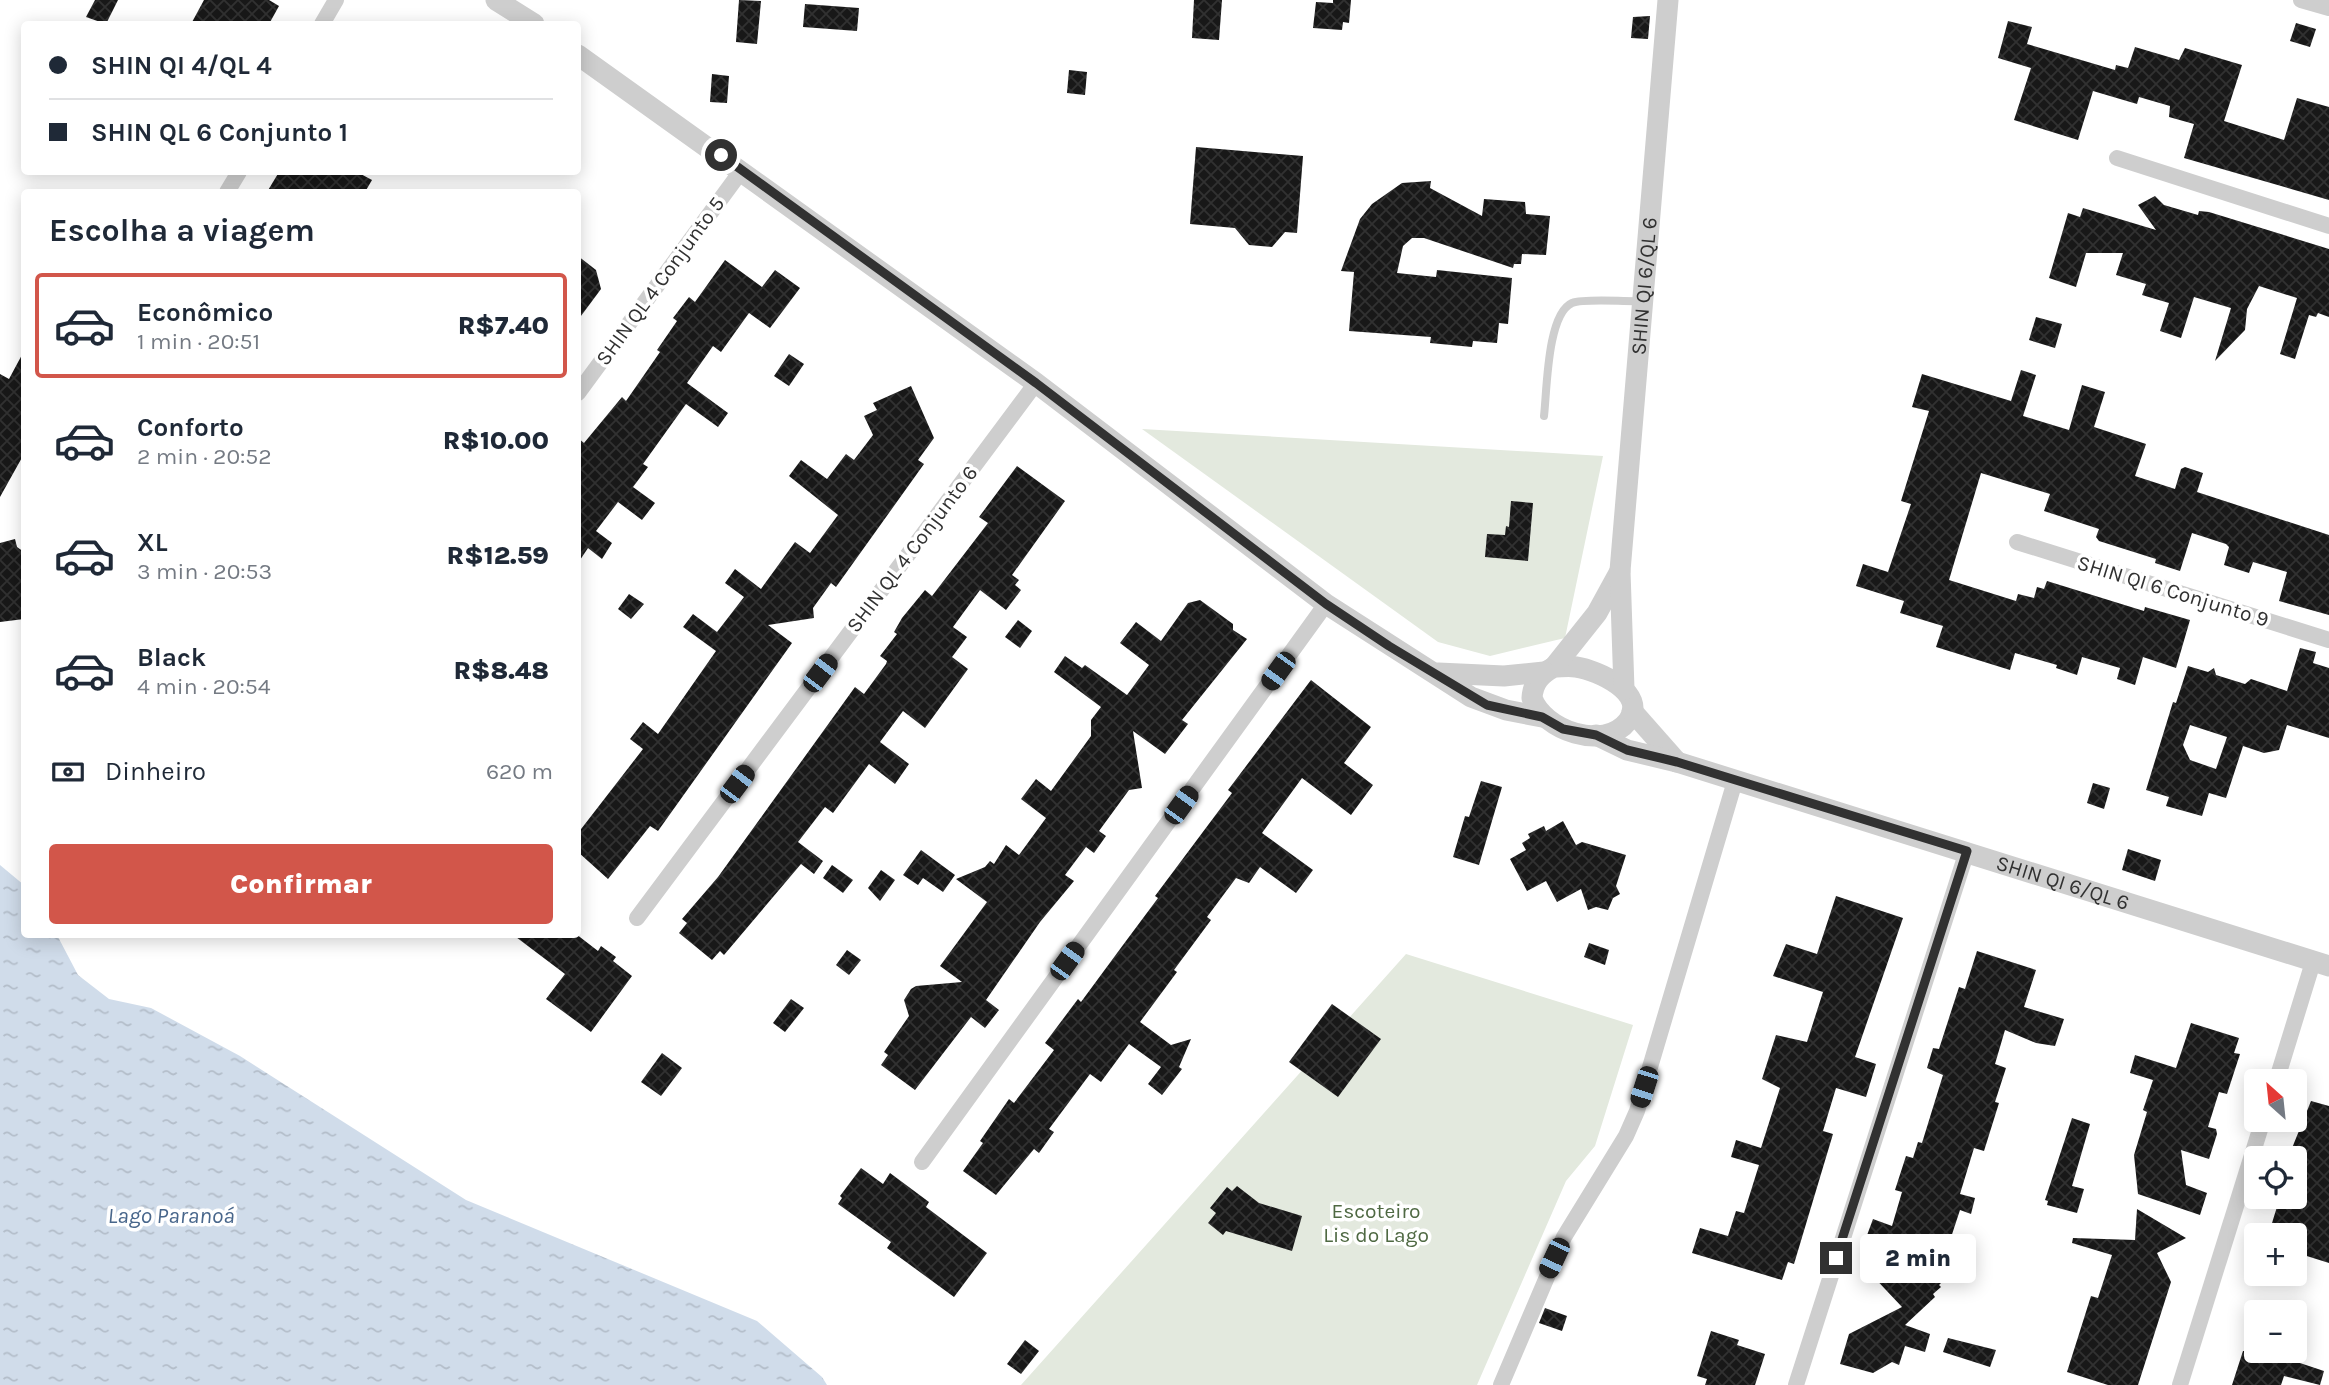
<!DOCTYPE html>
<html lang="pt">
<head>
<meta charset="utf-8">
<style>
	body { margin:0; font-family:Karla,sans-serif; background:#f2f2f3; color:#1f2937; height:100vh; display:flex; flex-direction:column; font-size:26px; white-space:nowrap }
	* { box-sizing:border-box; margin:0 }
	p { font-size:23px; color:#747a83 }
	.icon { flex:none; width:38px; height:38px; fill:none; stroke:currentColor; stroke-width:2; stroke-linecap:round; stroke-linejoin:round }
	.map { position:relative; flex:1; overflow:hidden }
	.sheet { position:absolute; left:21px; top:189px; width:560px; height:749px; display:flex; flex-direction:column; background:#fff; border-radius:7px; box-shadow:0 4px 18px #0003 }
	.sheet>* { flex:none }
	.hud { position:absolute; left:21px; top:21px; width:560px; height:154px; border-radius:7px; box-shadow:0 4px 18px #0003; display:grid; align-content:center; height:154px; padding:0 28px; background:#fff }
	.needle { width:46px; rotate:333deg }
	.buttons { position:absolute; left:2244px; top:1069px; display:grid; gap:14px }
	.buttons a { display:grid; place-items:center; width:63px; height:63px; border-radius:7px; background:#fff; box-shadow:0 4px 18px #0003; font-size:35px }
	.end { position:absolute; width:32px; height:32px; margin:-16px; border:9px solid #313131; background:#fff; box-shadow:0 0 0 4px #fff }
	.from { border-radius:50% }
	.bubble { position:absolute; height:49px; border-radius:7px; background:#fff; box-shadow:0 4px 18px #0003; font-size:23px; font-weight:800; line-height:49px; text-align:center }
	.car { position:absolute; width:21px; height:42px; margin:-21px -10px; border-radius:9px; box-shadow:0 0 5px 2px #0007; background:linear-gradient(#222 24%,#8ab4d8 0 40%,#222 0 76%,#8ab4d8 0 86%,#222 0) }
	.hud b { display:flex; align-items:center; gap:24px; height:66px; font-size:26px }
	.hud b+b { border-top:2px solid #e0e1e3 }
	.hud i { width:18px; height:18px; background:#1f2937 }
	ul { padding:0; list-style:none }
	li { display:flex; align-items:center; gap:21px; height:105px; margin:0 14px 10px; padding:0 14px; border:4px solid transparent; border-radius:7px }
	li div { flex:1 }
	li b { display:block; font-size:26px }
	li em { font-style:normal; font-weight:800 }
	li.active { border-color:#d2564a }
	li>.icon { width:63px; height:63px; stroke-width:1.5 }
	h2 { padding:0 28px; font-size:32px; line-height:84px }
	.pay { display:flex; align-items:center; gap:18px; height:77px; padding:0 28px; font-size:26px }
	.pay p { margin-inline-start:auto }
	.action { display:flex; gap:14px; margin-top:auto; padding:14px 28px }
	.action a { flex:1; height:80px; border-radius:7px; background:#d2564a; color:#fff; font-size:28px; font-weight:800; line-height:80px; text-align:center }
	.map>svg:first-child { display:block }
</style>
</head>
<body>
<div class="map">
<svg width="2329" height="1385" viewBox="0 0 2329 1385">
	<defs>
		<pattern id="water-ripples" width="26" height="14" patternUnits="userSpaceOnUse" patternTransform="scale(1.75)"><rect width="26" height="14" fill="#d0dcea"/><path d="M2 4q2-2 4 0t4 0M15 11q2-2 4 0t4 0" fill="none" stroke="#b3bdc9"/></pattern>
		<pattern id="building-cross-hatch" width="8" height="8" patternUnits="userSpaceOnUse" patternTransform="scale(1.75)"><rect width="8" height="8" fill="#181818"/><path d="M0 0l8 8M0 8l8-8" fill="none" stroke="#313131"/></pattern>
	</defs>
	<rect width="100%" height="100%" fill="#fff"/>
	<g fill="#e3e9de">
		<path d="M1142,429L1603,456L1565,638L1490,656L1438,642Z"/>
		<path d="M1406,954L1633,1025L1595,1146L1566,1181L1477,1385H1021Z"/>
	</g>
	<path fill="url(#water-ripples)" d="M0,865L24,885V934L57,935L78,975L109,999L151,1008L240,1056L466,1200L757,1321L822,1377L827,1385H0Z"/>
	<g fill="url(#building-cross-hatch)" fill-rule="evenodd">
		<path d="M95,0H118L106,24L86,17Z"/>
		<path d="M204,0H269L279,6L269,24H191Z"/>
		<path d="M739,0L761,1L757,44L736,42Z"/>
		<path d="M1194,0H1222L1219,40L1192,38Z"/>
		<path d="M1333,0H1351L1349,23L1343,22L1342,30L1313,28L1316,2L1333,3Z"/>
		<path d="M805,4L859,8L857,31L803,27Z"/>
		<path d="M1650,16L1648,39L1631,38L1633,17Z"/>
		<path d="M2008,21L2032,27L2027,44L2115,70L2116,65L2128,68L2135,47L2179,60L2185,48L2242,65L2224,121L2284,140L2297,98L2329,107V200L2184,158L2194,124L2169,117L2170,106L2139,97L2137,104L2093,91L2078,140L2014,120L2031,68L1998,58Z"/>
		<path d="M2296,23L2316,29L2310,47L2290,41Z"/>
		<path d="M1069,70L1087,72L1085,95L1067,93Z"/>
		<path d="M712,74L729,76L727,103L710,102Z"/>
		<path d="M1196,147L1303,156L1297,233L1285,232L1272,247L1249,245L1235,228L1190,224Z"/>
		<path d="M279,172H357L372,180L365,192H267Z"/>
		<path d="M1431,181L1430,188L1482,216L1484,199L1525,202L1526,214L1550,216L1546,255L1522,254L1521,264H1514L1513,268L1424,238H1412L1403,246L1397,273L1436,277L1437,270L1512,278L1508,324L1499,323L1497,343L1473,341L1472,347L1430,343L1431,337L1349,331L1354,272L1341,271L1360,219L1372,204L1402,183Z"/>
		<path d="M2155,196L2164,205L2198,215L2199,211L2209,212L2329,249V317L2318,313L2316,317L2309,315L2295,359L2280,354L2297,298L2259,286L2247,309L2245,330L2215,361L2231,308L2194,297L2181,338L2160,331L2169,303L2142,295L2146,284L2116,275L2123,253H2086L2076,287L2049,278L2068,213L2080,217L2083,208L2156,230L2138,205Z"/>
		<path d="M578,256L596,270L601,289L578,320Z"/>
		<path d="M725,260L762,287L775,270L800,288L770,328L749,313L721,352L713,346L687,383L728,413L718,427L686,404L643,464L648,467L633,487L655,503L642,520L618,502L596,531L612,543L602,559L588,548L578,563V438L584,443L622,397L626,401L660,352L657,350L677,321L673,318L689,297L695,302Z"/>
		<path d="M2036,317L2062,324L2055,348L2029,340Z"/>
		<path d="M24,351V454L0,497V374L9,379Z"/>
		<path d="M789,354L804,364L789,386L774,376Z"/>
		<path d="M2021,370L2036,375L2023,416L2069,430L2082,385L2105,392L2094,427L2146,444L2135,476L2175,489L2181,469L2185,467L2203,473L2197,492L2329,535V615L2279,601L2287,572L2253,562L2249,573L2224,565L2229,547L2226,544L2192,533L2180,571L2155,563L2156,559L2099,541L2096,537L2099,529L2044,511L2050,494L1981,473L1949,580L2016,601L2018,594L2034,598L2037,587L2044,589L2047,581L2144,611L2145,607L2190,620L2176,668L2143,657L2135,685L2117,679L2120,668L2082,657L2077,675L2056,668L2057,665L2015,653L2010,670L1936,647L1943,626L1900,613L1904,601L1856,586L1863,564L1888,572L1911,504L1901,501L1929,411L1912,407L1922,374L2011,401Z"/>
		<path d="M911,386L934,438L918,460L924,464L836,587L831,583L813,608L814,618L768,625L792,643L658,831L650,826L608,879L578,852V833L643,749L630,739L643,722L658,734L716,651L683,627L693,614L717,632L744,597L725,583L735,569L761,589L795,542L810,553L838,515L789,476L801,460L827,479L846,454L854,460L873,435L864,416L877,410L873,403Z"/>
		<path d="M1017,466L1065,501L1012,575L1019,580L1015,585L1021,590L1006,610L980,590L953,627L967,637L952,657L968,669L925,728L903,711L880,742L909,764L895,784L869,764L833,813L825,807L798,842L823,861L814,874L801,864L724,955L720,951L712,960L679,933L687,923L682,919L718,877L855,687L864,694L886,664L887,661L880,656L897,634L894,632L902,618L925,590L932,596L988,523L979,517Z"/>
		<path d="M1511,501L1533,503L1528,561L1485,557L1487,534L1505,535L1506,526L1509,527Z"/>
		<path d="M15,539L17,547L24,552V619L0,622V543Z"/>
		<path d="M629,594L644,604L631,619L618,609Z"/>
		<path d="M1200,600L1233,624V630L1247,639L1182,720L1188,724L1165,754L1133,731L1142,788L1129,790L1099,831L1106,836L1094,853L1086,847L1065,875L1074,881L1040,922L986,1000L999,1010L985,1028L971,1017L915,1090L881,1065L888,1055L884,1052L909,1016L904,1000L911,989L916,986L962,982L940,966L987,902L956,879L985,867L990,861L994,864L1006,845L1019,855L1046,818L1021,799L1036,779L1051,791L1091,736V720L1101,707L1054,672L1065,656L1082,668L1085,665L1127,695L1149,665L1120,643L1136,622L1161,641L1188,603Z"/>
		<path d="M1018,620L1032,631L1020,648L1005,637Z"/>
		<path d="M2300,648L2316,652L2313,663L2329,668V738L2287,725L2279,750L2264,753L2243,746L2226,798L2209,793L2202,816L2166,806L2169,797L2146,790L2173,702L2176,703L2188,666L2208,672L2214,668L2216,675L2245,684L2251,679L2287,691ZM2190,725L2227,737L2216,769L2190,760L2183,745Z"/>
		<path d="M1311,680L1371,727L1344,763L1373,785L1351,815L1302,778L1262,833L1313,870L1296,893L1260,867L1249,883L1236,878L1207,917L1211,920L1174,970L1177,972L1140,1022L1171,1045L1191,1039L1179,1067L1182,1069L1162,1095L1148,1084L1161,1067L1129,1044L1101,1082L1090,1074L1049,1129L1054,1132L1039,1153L1034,1149L996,1195L963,1171L983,1143L980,1141L1009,1099L1014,1103L1054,1050L1045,1043L1078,999L1081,1002L1123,945L1158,898L1155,896L1232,793L1228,790Z"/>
		<path d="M1481,781L1502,787L1479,865L1453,857L1465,816L1469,817Z"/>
		<path d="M2093,783L2110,788L2104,809L2087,803Z"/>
		<path d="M1563,821L1576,845L1582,842L1626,855L1616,886L1620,894L1613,898L1608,910L1596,907L1588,910L1581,889L1557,902L1546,881L1527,891L1510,859L1526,850L1522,843L1530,838L1528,834L1544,826L1546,831Z"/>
		<path d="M2128,849L2161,860L2155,881L2122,870Z"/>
		<path d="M921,850L955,875L943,892L923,878L918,885L903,875Z"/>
		<path d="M832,865L853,880L843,893L823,878Z"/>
		<path d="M881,870L895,880L880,901L868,888Z"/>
		<path d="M1836,896L1903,918L1855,1057L1876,1064L1866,1097L1836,1088L1823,1131L1833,1134L1794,1264L1788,1262L1782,1280L1692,1253L1700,1228L1728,1236L1736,1211L1744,1213L1759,1165L1731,1157L1736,1140L1761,1148L1780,1088L1762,1079L1776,1035L1807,1042L1823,992L1773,976L1786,944L1817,954Z"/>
		<path d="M512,934H576L598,951L601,946L616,957L613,961L632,976L591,1032L546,999L565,974Z"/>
		<path d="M1589,943L1609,950L1605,965L1584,957Z"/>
		<path d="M847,950L861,960L849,975L836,965Z"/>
		<path d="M1977,951L2036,970L2024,1007L2064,1019L2055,1046L2036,1043L2005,1030L1995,1064L2006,1068L1995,1102L1999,1103L1984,1151L1974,1148L1960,1194L1975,1198L1971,1214L1960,1210L1938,1277L1942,1282L1939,1285L1941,1287L1933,1294L1935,1297L1905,1325L1930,1334L1925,1352L1905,1346L1899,1365L1892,1362L1873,1373L1840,1364L1849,1334L1902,1307L1869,1272L1895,1248L1866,1238L1873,1219L1892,1226L1902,1192L1895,1190L1906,1156L1913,1158L1918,1142L1922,1143L1943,1075L1927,1068L1933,1048L1939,1049L1959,987L1965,989Z"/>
		<path d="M791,999L804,1008L785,1032L773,1023Z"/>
		<path d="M1332,1004L1381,1039L1338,1097L1289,1062Z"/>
		<path d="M2191,1023L2239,1038L2234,1053L2240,1054L2227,1094L2219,1092L2208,1127L2216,1129L2217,1134L2209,1159L2181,1150L2186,1185L2207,1193L2200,1215L2138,1194L2134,1155L2147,1112L2143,1110L2153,1080L2130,1073L2135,1055L2176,1068Z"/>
		<path d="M662,1053L682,1068L661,1096L641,1082Z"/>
		<path d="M2311,1101L2329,1106V1263L2294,1252V1236H2268L2280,1197H2294V1158H2288Z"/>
		<path d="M2072,1118L2090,1124L2072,1186L2084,1189L2077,1213L2047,1205L2048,1201L2045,1200Z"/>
		<path d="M861,1168L883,1184L890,1173L929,1202L926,1207L987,1253L954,1297L887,1248L891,1242L838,1204L842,1198L840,1196Z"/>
		<path d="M1237,1186L1259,1203L1302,1216L1292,1251L1226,1231L1223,1235L1208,1223L1216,1213L1210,1208L1227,1187L1232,1191Z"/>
		<path d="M2137,1209L2186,1238L2157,1253L2171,1282L2138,1385H2108L2067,1372L2091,1296L2098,1298L2112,1255L2072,1243L2073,1238L2135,1240Z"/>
		<path d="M1545,1308L1567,1316L1562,1331L1539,1323Z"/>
		<path d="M1711,1331L1739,1340L1737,1345L1765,1354L1755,1385H1705L1707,1379L1697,1376Z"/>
		<path d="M1948,1338L1996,1350L1990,1367L1943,1352Z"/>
		<path d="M1025,1340L1039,1351L1021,1374L1007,1364Z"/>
		<path d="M2243,1351H2283L2299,1356L2297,1362L2324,1371L2320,1385L2284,1376L2281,1385H2232Z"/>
	</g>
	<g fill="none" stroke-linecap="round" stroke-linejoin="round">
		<path stroke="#cecece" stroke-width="8" d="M1544,416C1547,391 1547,314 1572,303C1585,298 1625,302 1642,301"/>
		<g stroke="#cecece" stroke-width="16">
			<path d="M2301,0L2329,8"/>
			<path d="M322,24L336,0"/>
			<path d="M2117,158L2329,226"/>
			<path d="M227,192L239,172"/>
			<path d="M578,393L742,170"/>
			<path d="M2017,542L2329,640"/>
			<path d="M637,918L1036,383"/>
			<path d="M2276,1082L2313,962"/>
			<path d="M922,1162L1326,604"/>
			<path d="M1501,1385L1564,1237L1626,1136L1637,1111L1735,781"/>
			<path d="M1796,1385L1967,851"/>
			<path d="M2180,1385L2263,1120"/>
		</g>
		<g stroke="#cecece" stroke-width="21">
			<path d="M496,0L534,24"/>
			<path d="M578,55L1036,383L1326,604L1471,697L1506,710L1542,717"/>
			<path d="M1554,667C1561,667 1569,666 1576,667C1597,670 1649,693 1628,721C1604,752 1543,730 1532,698C1533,682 1541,674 1554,667Z"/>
			<path d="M1554,667L1597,613L1620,571"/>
			<path d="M1438,673L1504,676L1544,672"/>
			<path id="s1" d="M1624,689L1620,571L1668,0"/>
			<path d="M1632,711L1677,762"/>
			<path id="s2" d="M1596,735L1627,750L1677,762L2329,966"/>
		</g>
	</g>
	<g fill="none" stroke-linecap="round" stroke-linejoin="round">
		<path stroke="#313131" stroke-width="9" d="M721,155L1036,383L1326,604L1389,646L1487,705L1542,717L1563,729L1596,735L1627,750L1677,762L1967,851L1836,1258"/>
	</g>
	<g text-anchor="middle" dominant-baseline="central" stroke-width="7" stroke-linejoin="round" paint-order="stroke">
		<g font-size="21" fill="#313131" stroke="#fff">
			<text transform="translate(660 281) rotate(-54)">SHIN QL 4 Conjunto 5</text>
			<text stroke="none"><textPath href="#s1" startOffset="404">SHIN QI 6/QL 6</textPath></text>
			<text transform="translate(912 549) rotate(-53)">SHIN QL 4 Conjunto 6</text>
			<text transform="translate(2173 591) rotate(17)">SHIN QI 6 Conjunto 9</text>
			<text stroke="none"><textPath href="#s2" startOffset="490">SHIN QI 6/QL 6</textPath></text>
		</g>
		<g font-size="21" fill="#4f6943" stroke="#fff">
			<text x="1376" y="1211">Escoteiro<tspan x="1376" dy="24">Lis do Lago</tspan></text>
		</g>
		<g font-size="23" font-style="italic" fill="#48668b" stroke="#fff">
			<text x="171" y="1215">Lago Paranoá</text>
		</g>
	</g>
</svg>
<div class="buttons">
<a><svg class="needle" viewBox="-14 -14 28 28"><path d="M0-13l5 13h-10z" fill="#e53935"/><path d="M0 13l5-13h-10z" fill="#747a83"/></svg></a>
<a><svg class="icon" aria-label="locate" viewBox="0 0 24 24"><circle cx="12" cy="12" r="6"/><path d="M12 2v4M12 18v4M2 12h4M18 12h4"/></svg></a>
<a>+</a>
<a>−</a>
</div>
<i class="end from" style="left:721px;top:155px"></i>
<i class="end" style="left:1836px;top:1258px"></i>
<div class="bubble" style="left:1860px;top:1234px;width:116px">2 min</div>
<i class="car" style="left:1278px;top:671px;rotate:216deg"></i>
<i class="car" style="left:820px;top:673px;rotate:37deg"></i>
<i class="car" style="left:737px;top:784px;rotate:37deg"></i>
<i class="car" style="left:1181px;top:805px;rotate:36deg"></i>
<i class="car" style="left:1067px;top:961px;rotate:36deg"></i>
<i class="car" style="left:1644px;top:1087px;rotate:198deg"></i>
<i class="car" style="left:1554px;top:1258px;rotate:205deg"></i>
<div class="hud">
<b><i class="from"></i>SHIN QI 4/QL 4</b>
<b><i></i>SHIN QL 6 Conjunto 1</b>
</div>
<section class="sheet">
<h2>Escolha a viagem</h2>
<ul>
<li class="active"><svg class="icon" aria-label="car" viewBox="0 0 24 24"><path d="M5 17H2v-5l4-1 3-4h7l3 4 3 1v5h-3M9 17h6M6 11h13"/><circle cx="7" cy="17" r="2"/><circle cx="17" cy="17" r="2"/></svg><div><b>Econômico</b><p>1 min · 20:51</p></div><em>R$7.40</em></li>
<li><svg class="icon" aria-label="car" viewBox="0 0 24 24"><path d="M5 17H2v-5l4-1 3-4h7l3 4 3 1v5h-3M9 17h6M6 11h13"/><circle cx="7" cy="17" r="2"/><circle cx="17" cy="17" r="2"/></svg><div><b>Conforto</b><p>2 min · 20:52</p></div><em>R$10.00</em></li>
<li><svg class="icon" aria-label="car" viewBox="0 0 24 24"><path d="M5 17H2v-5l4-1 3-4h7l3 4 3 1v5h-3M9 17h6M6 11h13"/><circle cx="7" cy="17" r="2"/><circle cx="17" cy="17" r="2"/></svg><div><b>XL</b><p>3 min · 20:53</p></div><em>R$12.59</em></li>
<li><svg class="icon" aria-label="car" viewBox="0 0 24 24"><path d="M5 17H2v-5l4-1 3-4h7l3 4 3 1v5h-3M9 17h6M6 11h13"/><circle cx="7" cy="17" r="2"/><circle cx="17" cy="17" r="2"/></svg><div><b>Black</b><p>4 min · 20:54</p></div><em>R$8.48</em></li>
</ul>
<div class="pay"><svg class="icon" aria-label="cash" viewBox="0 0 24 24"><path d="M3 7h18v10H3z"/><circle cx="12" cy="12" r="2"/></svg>Dinheiro<p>620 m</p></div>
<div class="action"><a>Confirmar</a></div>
</section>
</div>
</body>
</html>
